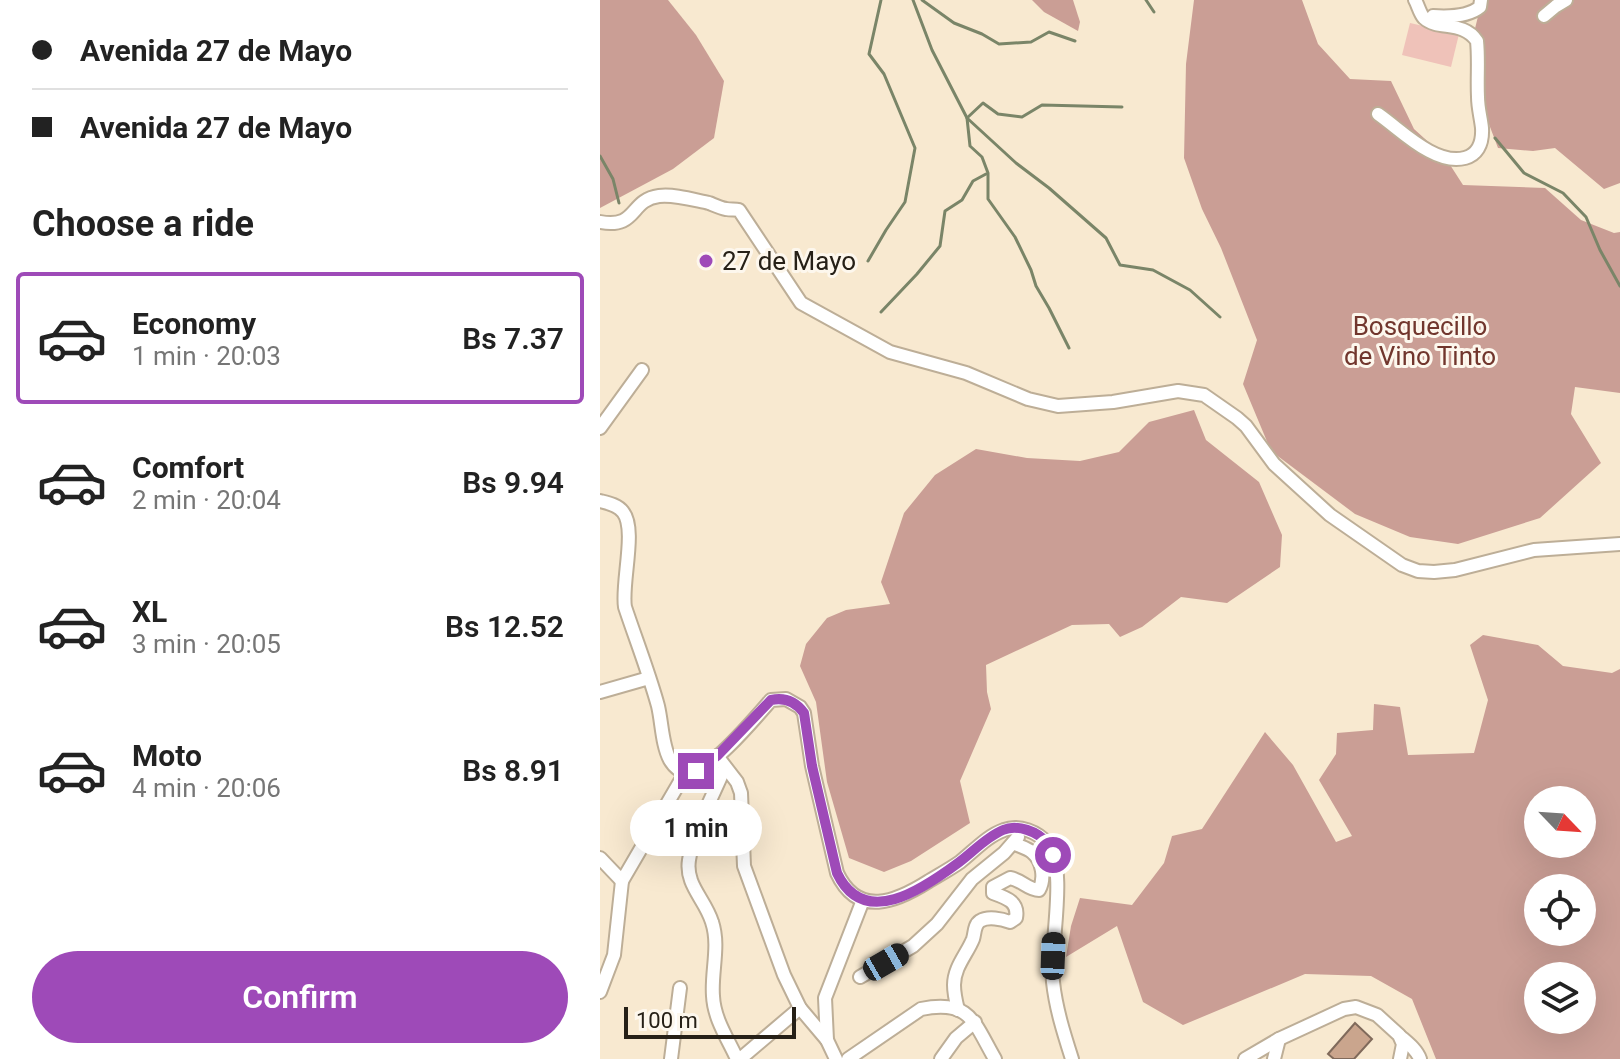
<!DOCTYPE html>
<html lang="en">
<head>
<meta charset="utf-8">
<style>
	body { margin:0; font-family:Roboto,sans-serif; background:#f6f6f6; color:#222; height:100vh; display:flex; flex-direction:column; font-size:30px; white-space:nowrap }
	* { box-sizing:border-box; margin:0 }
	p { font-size:26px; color:#767676 }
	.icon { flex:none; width:44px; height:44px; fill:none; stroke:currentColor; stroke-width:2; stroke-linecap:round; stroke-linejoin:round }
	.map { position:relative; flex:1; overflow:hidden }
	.panel { display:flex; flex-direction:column; background:#fff; width:600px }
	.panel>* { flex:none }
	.guide { display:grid; align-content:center; height:176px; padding:0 32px; background:#fff }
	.needle { width:52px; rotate:115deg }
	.fabs { position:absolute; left:924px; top:786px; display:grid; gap:16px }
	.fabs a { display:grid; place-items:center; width:72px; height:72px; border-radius:50%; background:#fff; box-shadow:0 8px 32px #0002; font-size:40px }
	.scale { position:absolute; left:24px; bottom:20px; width:172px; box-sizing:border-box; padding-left:8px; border:4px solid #262017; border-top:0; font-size:22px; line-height:28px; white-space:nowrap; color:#262017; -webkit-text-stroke:6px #fdf7ed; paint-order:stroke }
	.end { position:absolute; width:36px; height:36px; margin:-18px; border:10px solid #9e4ab8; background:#fff; box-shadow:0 0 0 4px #fff }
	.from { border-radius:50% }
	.bubble { position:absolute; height:56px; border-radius:28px; background:#fff; box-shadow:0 8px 32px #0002; font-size:26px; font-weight:600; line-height:56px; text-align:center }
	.car { position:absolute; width:24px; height:48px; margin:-24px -12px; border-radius:10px; box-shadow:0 0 6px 2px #0007; background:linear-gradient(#222 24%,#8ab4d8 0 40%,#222 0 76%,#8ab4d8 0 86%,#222 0) }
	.guide b { display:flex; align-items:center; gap:28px; height:76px; font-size:30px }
	.guide b+b { border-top:2px solid #e0e0e0 }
	.guide i { width:20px; height:20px; background:#222 }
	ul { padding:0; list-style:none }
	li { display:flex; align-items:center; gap:24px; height:132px; margin:0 16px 12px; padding:0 16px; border:4px solid transparent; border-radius:8px }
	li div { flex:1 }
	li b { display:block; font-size:30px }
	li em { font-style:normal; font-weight:600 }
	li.current { border-color:#9e4ab8 }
	li>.icon { width:72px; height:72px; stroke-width:1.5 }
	h2 { padding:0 32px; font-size:36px; line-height:96px }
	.button { display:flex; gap:16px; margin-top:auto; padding:16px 32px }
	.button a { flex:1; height:92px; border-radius:48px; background:#9e4ab8; color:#fff; font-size:32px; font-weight:600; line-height:92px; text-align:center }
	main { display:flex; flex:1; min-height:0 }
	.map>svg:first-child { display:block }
</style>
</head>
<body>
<main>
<section class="panel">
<div class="guide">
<b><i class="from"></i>Avenida 27 de Mayo</b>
<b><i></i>Avenida 27 de Mayo</b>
</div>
<h2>Choose a ride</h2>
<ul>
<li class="current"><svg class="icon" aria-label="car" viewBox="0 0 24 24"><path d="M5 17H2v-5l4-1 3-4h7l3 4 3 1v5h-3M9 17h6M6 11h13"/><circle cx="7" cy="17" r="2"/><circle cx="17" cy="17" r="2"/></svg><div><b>Economy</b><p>1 min · 20:03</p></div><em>Bs 7.37</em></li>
<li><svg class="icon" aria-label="car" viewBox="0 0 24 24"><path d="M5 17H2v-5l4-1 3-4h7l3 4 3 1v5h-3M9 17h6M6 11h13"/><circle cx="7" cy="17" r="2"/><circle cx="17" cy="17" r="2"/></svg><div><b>Comfort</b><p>2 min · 20:04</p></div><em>Bs 9.94</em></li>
<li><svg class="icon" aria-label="car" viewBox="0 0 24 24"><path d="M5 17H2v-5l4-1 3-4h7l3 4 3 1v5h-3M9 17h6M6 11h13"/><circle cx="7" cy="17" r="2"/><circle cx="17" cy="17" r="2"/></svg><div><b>XL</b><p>3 min · 20:05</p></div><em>Bs 12.52</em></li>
<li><svg class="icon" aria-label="car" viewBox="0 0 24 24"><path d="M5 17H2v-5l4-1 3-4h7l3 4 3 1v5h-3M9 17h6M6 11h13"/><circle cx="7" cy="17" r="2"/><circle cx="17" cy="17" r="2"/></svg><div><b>Moto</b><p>4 min · 20:06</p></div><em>Bs 8.91</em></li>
</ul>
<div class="button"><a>Confirm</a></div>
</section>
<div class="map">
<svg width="1020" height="1059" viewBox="0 0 1020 1059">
	<rect width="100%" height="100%" fill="#f8e9d0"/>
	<path fill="#efc2b9" d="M810,23L859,34L851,67L802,55Z"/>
	<g fill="#ca9e95" fill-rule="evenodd">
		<path d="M0,0H68L96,35L124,81L114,138L73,169L0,208Z"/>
		<path d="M432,0H473L480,22L478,31L444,12Z"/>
		<path d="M594,0H702L718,44L750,79L791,81L814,129L845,157L863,185L945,188L981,220L1014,233L1020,232V393L975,387L971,414L1001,463L940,518L858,544L810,537L755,514L671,451L643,384L657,340L621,248L602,209L584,158L586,64Z"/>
		<path d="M882,0H1020V183L1004,189L955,148L933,151L898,148L887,119L871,45Z"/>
		<path d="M594,410L606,440L659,482L682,535L680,567L627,603L581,597L542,627L520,637L509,624L472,625L386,665L387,692L391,709L360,781L370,823L311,861L284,872L249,858L227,782L216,702L200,666L206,644L227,618L246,610L290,604L281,582L304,513L335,475L376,449L427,458L480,461L519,452L549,422Z"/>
		<path d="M883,635L938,645L963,666L1012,673L1020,669V1059H836L812,999L771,976L705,974L583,1025L543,1002L517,926L466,957L471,926L480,898L532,905L564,863L572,836L602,829L665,732L693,765L736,842L752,836L719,780L736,754L737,733L773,730L774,704L800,707L808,755L874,753L888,700L870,645ZM938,800H982V844H938ZM938,888H982V932H938ZM938,976H982V1020H938Z"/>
	</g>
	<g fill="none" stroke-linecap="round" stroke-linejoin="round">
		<g stroke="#7a8568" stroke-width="3">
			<path d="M313,0L332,50L367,118L416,163L449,188L506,238L520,265L553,270L590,290L620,317"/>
			<path d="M322,0L354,23L382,34L399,44L431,42L449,32L475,41"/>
			<path d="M546,0L554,12"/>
			<path d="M895,138L924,173L963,193L986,217L1000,250L1020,286"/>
			<path d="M0,156L13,179L19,203"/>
			<path d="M268,261L286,230L305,202L315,148L284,74L269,54L281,0"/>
			<path d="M281,312L317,274L340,246L345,211L362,200L373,181L386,174"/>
			<path d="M469,348L449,308L436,286L431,270L415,237L388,199V173L382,157L370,146L367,118L383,103L398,114L422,117L442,105L522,107"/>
		</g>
	</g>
	<path fill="#caa58d" stroke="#806a5b" stroke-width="2" d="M755,1023L772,1039L754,1059H734L728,1054Z"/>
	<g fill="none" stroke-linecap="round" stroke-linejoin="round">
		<g stroke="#bdae97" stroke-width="16">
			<g id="minor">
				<path d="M833,16C848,17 868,17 880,7L881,0"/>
				<path d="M944,16L956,6L966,0"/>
				<path d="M778,114C795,126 810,141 829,151C853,164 884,164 882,128C881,118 878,108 878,97C877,78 879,60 877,41C863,20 838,31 824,18C820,14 818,5 815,0"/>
				<path d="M0,222C38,229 29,200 59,196C74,194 94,200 109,203C114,205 120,208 126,209C131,210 135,209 139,210L201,303L290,352L366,373L428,399L458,406L513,402L578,391L604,395L637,418L646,426L674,464L730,515L802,565L818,571L834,572L855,570L934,550L1020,544"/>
				<path d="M0,428L42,370"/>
				<path d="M0,501C8,503 18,505 23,512C37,529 21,584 25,607C36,640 49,673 58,706C62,723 62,745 70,760C74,767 82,774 90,773C111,771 156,717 171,700L186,699L200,707L204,713L212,766L237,873C258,918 296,902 329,881C339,875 350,869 360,862C374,851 387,836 404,830C419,824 438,832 448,844C468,871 449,947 453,982C456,1009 464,1034 472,1059"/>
				<path d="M0,692L49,678"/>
				<path d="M117,756L137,782L141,793L144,866L184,975L200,1008L227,1040"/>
				<path d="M125,767C114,794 93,832 89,860C85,885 105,899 112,922C120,946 111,972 113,996C114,1019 128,1039 137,1059"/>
				<path d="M0,858L22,881"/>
				<path d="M260,977L313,946L337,924L372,879L404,853L418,837"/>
				<path d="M0,992L14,955L22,881L85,773"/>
				<path d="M358,1010C356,1002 354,993 354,985C354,967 367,954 373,939C375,933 374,925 380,921C388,916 402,919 410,922L416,918C419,902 407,898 393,893V887L410,878C422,880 428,890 439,890C445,879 443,861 432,852C427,848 419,846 413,843"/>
				<path d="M801,1037C808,1043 817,1050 820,1059"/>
				<path d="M71,1059L80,988"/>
				<path d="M140,1059L200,1008"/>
				<path d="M236,1059L227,1040L225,998L263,900"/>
				<path d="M248,1059L321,1009C371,999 374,1023 395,1059"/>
				<path d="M341,1059L356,1038L375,1022"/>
				<path d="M645,1059L679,1039L744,1009L756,1007L777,1015L799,1035L803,1044L800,1059"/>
				<path d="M674,1059L679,1039"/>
			</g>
		</g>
		<use href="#minor" stroke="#fff" stroke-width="12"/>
	</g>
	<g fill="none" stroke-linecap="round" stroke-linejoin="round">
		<path stroke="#9e4ab8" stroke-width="10" d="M96,771L117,756L171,700C185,697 196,702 204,713L212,766L237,873C264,930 323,889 358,863C372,853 386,837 403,830C417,824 438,831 448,844C450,847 451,851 453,855"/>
	</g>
	<circle fill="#9e4ab8" stroke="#fdf7ed" stroke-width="3" cx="106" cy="261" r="8"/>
	<g text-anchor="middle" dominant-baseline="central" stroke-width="6" stroke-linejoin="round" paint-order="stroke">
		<g font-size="26" fill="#262017" stroke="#fdf7ed" text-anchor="start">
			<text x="122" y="261">27 de Mayo</text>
		</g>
		<g font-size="26" fill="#71362d" stroke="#fdf7ed">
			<text x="820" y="326">Bosquecillo<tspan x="820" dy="30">de Vino Tinto</tspan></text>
		</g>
	</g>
</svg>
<div class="fabs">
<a><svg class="needle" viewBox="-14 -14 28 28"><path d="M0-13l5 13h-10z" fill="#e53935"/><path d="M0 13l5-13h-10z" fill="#767676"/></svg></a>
<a><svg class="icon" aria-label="locate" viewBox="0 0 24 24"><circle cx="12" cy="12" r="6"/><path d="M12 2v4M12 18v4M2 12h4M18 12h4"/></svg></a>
<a><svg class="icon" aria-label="layers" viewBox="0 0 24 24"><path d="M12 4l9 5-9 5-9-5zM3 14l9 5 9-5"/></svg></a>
</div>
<div class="scale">100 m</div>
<i class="end from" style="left:453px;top:855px"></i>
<i class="end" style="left:96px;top:771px"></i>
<div class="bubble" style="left:30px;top:800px;width:132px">1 min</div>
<i class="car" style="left:453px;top:956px;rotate:2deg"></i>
<i class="car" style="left:286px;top:962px;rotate:60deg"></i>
</div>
</main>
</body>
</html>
